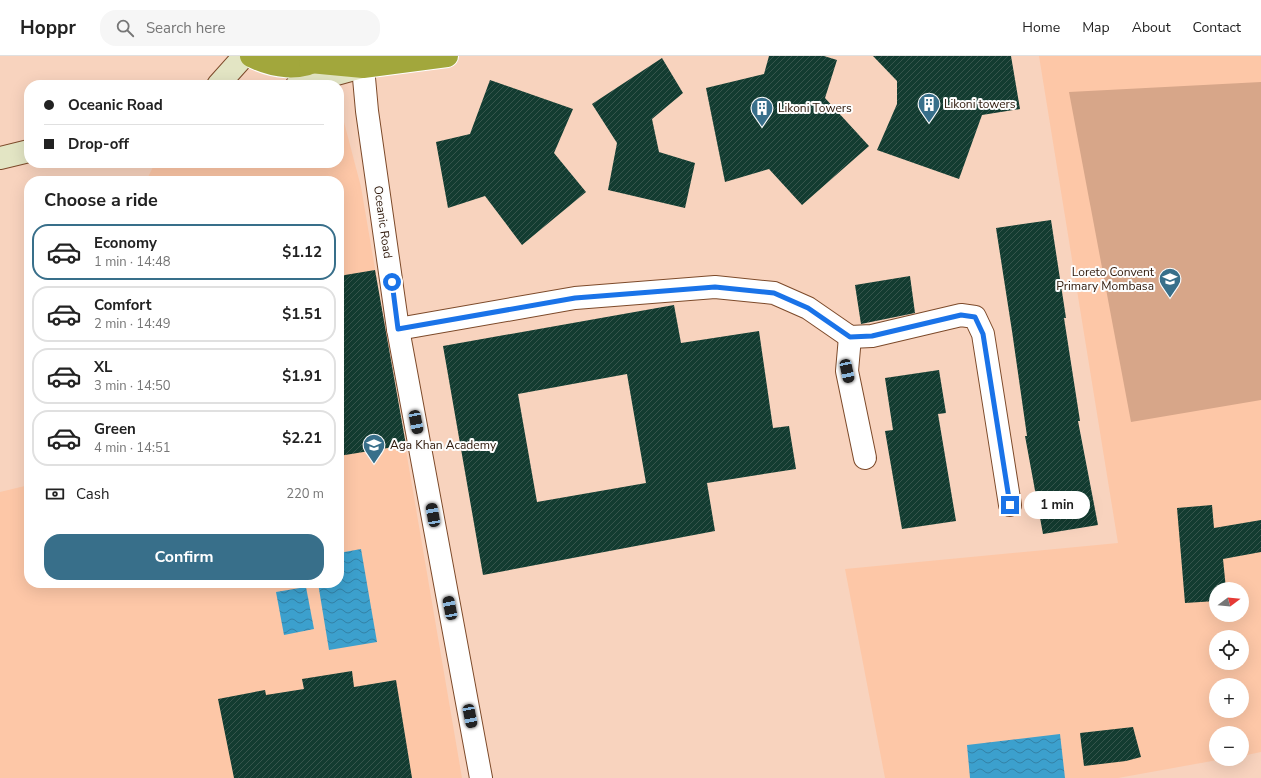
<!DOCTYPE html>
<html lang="en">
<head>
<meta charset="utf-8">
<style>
	body { margin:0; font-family:"Nunito Sans",sans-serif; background:#f6f6f6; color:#222; height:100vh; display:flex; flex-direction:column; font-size:15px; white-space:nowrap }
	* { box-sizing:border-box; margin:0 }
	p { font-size:13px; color:#767676 }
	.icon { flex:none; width:22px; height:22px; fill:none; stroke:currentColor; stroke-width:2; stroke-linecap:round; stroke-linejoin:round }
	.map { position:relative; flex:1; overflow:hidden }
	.drawer { position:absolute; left:24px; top:120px; width:320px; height:412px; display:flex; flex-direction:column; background:#fff; border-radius:16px; box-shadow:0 4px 16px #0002 }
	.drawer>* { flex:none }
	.banner { position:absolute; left:24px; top:24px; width:320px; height:88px; border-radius:16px; box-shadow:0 4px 16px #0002; display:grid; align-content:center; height:88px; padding:0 20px; background:#fff }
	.needle { width:26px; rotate:74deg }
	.buttons { position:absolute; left:1209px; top:526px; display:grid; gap:8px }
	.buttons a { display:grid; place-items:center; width:40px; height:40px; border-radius:50%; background:#fff; box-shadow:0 4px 16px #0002; font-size:20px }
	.end { position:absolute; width:18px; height:18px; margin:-9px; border:5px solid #1a73e8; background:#fff; box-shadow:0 0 0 2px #fff }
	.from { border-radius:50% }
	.bubble { position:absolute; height:28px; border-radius:14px; background:#fff; box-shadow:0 4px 16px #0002; font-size:13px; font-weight:700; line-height:28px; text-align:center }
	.car { position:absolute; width:12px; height:24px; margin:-12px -6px; border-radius:5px; box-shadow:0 0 3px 1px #0007; background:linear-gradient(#222 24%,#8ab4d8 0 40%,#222 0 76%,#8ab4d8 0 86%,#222 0) }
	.banner b { display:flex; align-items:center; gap:14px; height:38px; font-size:15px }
	.banner b+b { border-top:1px solid #e0e0e0 }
	.banner i { width:10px; height:10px; background:#222 }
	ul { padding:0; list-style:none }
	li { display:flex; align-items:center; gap:12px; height:56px; margin:0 8px 6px; padding:0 12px; border:2px solid #e0e0e0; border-radius:16px }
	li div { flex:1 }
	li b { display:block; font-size:15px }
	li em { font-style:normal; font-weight:700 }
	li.on { border-color:#386f8a }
	li>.icon { width:36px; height:36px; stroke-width:1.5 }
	h2 { padding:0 20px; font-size:18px; line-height:48px }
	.pay { display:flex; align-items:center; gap:10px; height:44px; padding:0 20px; font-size:15px }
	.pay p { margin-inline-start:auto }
	.button { display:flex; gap:8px; margin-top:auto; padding:8px 20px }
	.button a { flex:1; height:46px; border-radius:16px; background:#386f8a; color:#fff; font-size:16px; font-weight:700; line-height:46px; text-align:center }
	header { display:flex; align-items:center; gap:24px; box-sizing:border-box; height:56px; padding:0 20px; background:#fff; border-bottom:1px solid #e0e0e0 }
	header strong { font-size:19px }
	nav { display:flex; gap:22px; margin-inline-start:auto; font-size:14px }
	.search { width:280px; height:36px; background:#f6f6f6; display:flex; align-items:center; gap:10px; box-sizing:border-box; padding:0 14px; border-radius:16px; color:#767676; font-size:15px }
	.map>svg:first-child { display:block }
</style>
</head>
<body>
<header>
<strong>Hoppr</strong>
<div class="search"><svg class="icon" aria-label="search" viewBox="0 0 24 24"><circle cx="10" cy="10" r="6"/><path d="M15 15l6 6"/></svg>Search here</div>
<nav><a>Home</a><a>Map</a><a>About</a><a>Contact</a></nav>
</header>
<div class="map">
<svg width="1261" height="722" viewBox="0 0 1261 722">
	<defs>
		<pattern id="water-waves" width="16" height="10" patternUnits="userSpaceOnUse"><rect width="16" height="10" fill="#3ca0cd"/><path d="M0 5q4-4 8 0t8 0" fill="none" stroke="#3381a5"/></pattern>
		<pattern id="building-hatch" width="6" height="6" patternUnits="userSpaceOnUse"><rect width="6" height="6" fill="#133c31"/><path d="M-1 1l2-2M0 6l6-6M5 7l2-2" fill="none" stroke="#36554c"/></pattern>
	</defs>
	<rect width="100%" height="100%" fill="#f8d3be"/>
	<g fill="#fdc7a7" fill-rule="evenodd">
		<path d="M1039,0H1261V696L1242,700V677H1216V703H1223L1118,722H885L845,513L1118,487ZM1216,533H1242V559H1216ZM1216,581H1242V607H1216ZM1216,629H1242V655H1216Z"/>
		<path d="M344,66L361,131L462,722H0V436L29,429V527H339V125H146L155,107H339V67Z"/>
	</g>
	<path fill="#d7a689" d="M1261,26V344L1131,366L1069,36Z"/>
	<g fill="url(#water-waves)">
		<path d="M361,493L377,586L329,594L318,527H339V497Z"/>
		<path d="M306,531L314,573L284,579L276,536Z"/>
		<path d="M1060,678L1065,722H970L967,689Z"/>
	</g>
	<g fill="url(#building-hatch)" fill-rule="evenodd">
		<path d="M769,0H824L837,4L825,42L869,90L802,149L769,113L725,126L706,32L764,18Z"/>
		<path d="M873,0H1011L1020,53L982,59L959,123L877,94L897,48V25Z"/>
		<path d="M662,2L683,37L652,63L659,96L695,107L685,152L608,134L617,87L592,48Z"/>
		<path d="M490,24L573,53L554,97L586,136L522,189L485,140L448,152L436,86L470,78Z"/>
		<path d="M1051,164L1066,262H1064L1080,365H1078L1098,469L1043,478L1025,380H1027L1012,275L996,172Z"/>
		<path d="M375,214L406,389L339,400V220Z"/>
		<path d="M910,220L915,257L861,268L855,229Z"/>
		<path d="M674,249L681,287L759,275L773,372L789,370L796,413L707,427L715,475L483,519L443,290ZM627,318L646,427L537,446L518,338Z"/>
		<path d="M939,314L946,357L938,358L956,465L902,473L885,375L893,374L885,322Z"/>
		<path d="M1212,449L1214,472L1261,464V496L1223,503L1226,533H1216V545L1185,547L1177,452Z"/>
		<path d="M352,615L354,631L396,624L412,722H234L218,643L265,634L266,639L304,633L302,623Z"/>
		<path d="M1133,671L1141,701L1126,705L1084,710L1080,677Z"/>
	</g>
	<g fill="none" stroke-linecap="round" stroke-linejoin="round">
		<g stroke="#7d4a2a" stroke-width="24">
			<g id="street">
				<path d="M363,11L367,55L398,273L481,722"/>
				<path d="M398,273L575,242L715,231L774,237L808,252L850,281L872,280L961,259L975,261L983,278L1010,449"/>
				<path d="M850,281L847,315L865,402"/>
			</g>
		</g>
		<g stroke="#7d4a2a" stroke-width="24">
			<g id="secondary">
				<path d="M218,29L244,0"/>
				<path d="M297,29L362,11"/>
				<path d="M0,102L29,95"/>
			</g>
		</g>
		<g stroke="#fff" stroke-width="24">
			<g id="highway">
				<path d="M251,0C272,11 301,16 322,1"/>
				<path d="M310,6L363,11L447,0"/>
			</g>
		</g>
		<use href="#street" stroke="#fff" stroke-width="22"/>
		<use href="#secondary" stroke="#e3e5c4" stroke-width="22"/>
		<use href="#highway" stroke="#a2a73c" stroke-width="22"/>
	</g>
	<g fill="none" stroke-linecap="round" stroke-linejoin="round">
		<path stroke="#1a73e8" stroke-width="5" d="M392,226L398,273L575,242L715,231L774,237L808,252L850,281L872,280L961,259L975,261L983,278L1010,449"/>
	</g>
	<defs>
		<g id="building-pin" transform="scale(1.15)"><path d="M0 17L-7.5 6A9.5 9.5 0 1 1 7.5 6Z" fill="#386f8a" stroke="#fdfdfd"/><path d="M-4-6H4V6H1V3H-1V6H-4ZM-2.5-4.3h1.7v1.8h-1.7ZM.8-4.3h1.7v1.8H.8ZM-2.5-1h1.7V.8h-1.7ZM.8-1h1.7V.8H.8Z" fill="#fff"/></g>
		<g id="school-pin" transform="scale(1.15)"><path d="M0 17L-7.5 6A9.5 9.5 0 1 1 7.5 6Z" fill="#386f8a" stroke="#fdfdfd"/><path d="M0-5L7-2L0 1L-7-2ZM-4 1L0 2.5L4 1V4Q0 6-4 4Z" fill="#fff"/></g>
	</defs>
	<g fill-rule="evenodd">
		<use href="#building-pin" x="929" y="48"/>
		<use href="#building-pin" x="762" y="52"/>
		<use href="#school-pin" x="1170" y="223"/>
		<use href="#school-pin" x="374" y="389"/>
	</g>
	<g text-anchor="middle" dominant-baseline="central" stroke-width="4" stroke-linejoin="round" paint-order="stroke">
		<g font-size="12" fill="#2e180a" stroke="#fdfdfd" text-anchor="start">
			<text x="944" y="48">Likoni towers</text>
			<text x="778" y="52">Likoni Towers</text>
			<text x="1154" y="216" text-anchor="end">Loreto Convent<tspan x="1154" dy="14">Primary Mombasa</tspan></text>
			<text x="390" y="389">Aga Khan Academy</text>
		</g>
		<g font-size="12" fill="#2e180a" stroke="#fdfdfd">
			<text transform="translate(383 166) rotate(82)">Oceanic Road</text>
		</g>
	</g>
</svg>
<div class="buttons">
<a><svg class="needle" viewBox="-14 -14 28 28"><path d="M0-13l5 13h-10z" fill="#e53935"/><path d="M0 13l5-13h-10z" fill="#767676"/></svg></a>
<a><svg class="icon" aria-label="locate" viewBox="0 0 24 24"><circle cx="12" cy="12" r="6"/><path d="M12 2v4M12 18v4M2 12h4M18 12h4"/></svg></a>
<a>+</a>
<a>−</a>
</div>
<i class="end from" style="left:392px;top:226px"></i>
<i class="end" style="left:1010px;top:449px"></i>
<div class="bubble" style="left:1024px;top:435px;width:66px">1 min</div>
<i class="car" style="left:847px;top:315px;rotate:168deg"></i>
<i class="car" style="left:416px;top:366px;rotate:169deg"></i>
<i class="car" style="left:433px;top:459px;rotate:350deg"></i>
<i class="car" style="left:450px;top:552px;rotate:349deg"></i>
<i class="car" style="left:470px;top:660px;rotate:169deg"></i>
<div class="banner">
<b><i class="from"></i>Oceanic Road</b>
<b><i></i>Drop-off</b>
</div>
<section class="drawer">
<h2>Choose a ride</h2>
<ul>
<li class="on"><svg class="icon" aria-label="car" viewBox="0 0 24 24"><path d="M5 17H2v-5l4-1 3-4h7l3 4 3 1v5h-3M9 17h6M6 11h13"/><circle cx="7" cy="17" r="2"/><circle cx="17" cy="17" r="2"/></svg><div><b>Economy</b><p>1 min · 14:48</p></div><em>$1.12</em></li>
<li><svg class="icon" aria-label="car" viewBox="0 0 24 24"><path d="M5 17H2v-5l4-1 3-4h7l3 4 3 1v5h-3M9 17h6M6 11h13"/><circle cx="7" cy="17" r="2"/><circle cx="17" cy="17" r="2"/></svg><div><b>Comfort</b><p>2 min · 14:49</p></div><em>$1.51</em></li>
<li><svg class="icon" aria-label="car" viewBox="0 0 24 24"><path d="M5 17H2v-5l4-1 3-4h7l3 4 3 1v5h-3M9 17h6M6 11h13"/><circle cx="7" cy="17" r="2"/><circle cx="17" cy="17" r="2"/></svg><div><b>XL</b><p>3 min · 14:50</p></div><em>$1.91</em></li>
<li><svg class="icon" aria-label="car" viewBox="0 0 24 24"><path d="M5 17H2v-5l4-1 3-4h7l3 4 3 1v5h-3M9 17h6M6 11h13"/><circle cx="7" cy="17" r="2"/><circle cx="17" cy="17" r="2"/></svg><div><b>Green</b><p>4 min · 14:51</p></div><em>$2.21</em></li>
</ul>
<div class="pay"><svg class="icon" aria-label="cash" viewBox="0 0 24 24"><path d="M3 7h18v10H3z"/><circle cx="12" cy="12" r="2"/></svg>Cash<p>220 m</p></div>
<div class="button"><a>Confirm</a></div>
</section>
</div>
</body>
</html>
